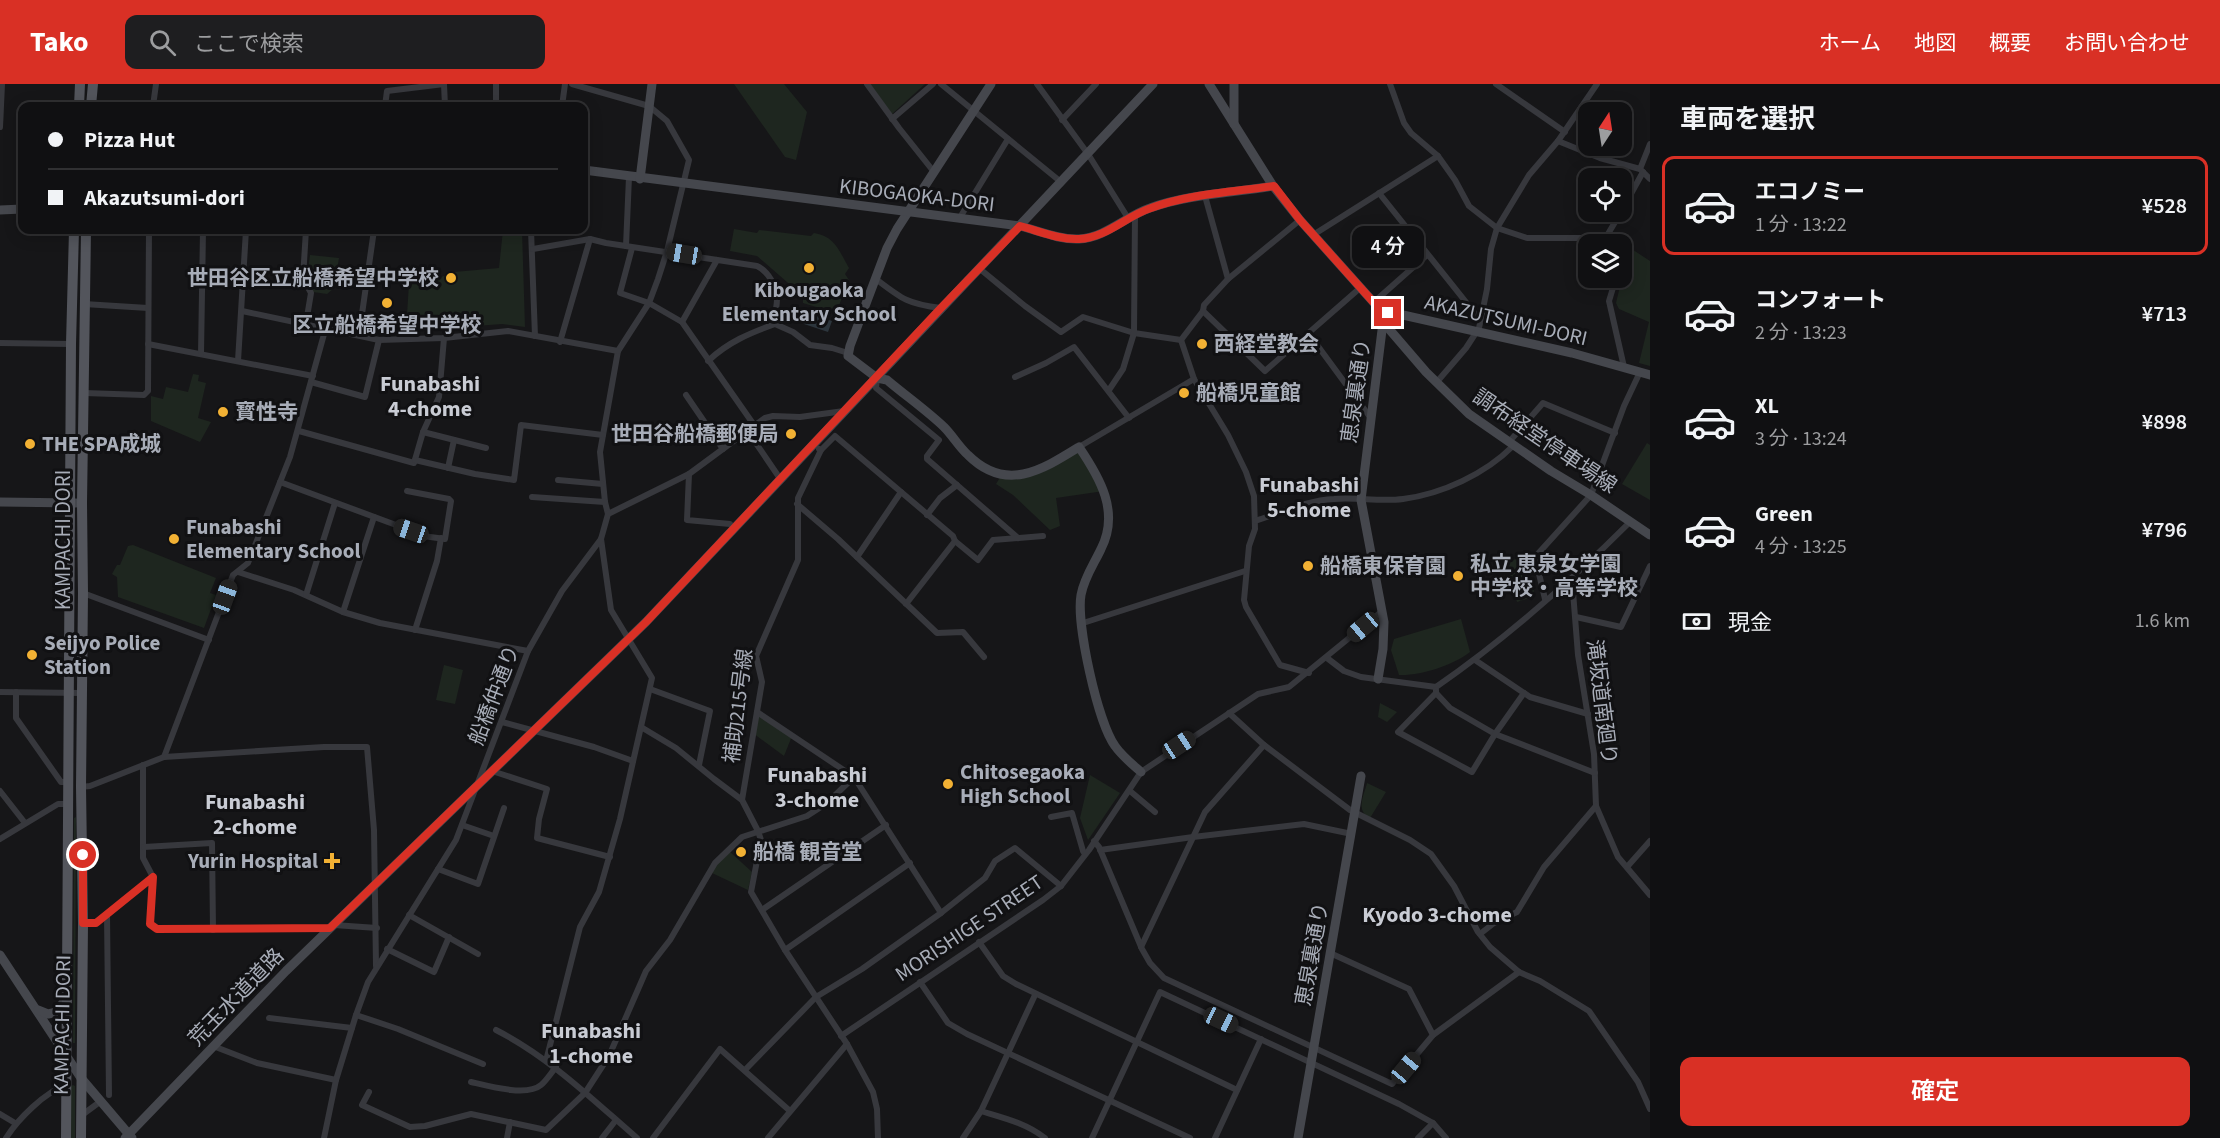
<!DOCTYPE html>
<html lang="ja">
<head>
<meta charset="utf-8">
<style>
	body { margin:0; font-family:"Source Sans 3","Noto Sans JP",sans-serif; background:#1e1e20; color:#f1f3f6; height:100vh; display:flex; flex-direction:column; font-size:22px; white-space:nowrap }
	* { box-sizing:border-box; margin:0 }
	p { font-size:20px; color:#9c9d9f }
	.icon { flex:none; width:33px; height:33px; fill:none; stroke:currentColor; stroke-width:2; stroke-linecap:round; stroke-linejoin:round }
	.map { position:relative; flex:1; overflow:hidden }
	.sheet { display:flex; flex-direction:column; background:#101012; width:570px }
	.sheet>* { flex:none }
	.banner { position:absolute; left:18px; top:18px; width:570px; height:132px; border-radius:12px; box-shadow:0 3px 15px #0003,0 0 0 2px #303032; display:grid; align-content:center; height:132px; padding:0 30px; background:#101012 }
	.needle { width:39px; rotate:12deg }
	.controls { position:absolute; left:1578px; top:18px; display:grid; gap:12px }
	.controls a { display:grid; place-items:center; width:54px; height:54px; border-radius:12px; background:#101012; box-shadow:0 3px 15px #0003,0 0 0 2px #303032; font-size:30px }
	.end { position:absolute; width:27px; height:27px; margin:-14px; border:8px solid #d93025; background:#fff; box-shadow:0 0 0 3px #fff }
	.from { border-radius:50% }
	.bubble { position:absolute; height:42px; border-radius:12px; background:#101012; box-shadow:0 3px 15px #0003,0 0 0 2px #303032; font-size:20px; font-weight:600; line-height:42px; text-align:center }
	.car { position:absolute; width:18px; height:36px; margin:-18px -9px; border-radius:8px; box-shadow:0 0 4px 2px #0007; background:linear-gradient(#222 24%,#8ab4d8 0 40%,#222 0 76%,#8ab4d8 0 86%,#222 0) }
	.banner b { display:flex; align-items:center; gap:21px; height:57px; font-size:22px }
	.banner b+b { border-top:2px solid #303032 }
	.banner i { width:15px; height:15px; background:#f1f3f6 }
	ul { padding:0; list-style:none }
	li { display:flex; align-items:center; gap:18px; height:99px; margin:0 12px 9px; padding:0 18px; border:3px solid transparent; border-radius:12px }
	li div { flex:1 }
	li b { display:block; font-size:22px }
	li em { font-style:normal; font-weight:600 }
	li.selected { border-color:#d93025 }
	li>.icon { width:54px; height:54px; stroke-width:1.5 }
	h2 { padding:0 30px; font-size:27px; line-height:72px }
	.pay { display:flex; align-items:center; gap:15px; height:66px; padding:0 30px; font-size:22px }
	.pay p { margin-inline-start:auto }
	.button { display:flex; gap:12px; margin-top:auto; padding:12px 30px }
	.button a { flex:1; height:69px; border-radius:12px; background:#d93025; color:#fff; font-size:24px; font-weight:600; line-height:69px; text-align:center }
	header { display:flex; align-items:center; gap:36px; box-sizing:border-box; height:84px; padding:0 30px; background:#d93025; color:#fff }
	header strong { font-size:28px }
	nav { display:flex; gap:33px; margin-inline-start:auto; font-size:21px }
	.search { width:420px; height:54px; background:#1e1e20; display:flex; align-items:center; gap:15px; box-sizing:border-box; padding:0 21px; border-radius:12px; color:#9c9d9f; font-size:22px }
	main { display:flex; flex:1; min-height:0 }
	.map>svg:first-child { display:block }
</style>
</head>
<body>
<header>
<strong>Tako</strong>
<div class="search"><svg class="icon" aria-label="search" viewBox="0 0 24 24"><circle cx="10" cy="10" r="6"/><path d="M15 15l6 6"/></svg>ここで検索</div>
<nav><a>ホーム</a><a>地図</a><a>概要</a><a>お問い合わせ</a></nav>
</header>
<main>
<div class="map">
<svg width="1650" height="1054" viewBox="0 0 1650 1054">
	<rect width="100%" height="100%" fill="#161618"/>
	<g fill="#1e261f">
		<path d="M734,0H784L807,28L796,76L785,73Z"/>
		<path d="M870,0H925L892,30Z"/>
		<path d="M734,145L757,149L759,146L811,152L814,149C835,152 839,167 849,184L845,190L849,196L836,229L803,219V212L757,172L730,167Z"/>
		<path d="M503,146H522L525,243L502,240L397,248L398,236L407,231L409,199L423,200L454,188L499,184Z"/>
		<path d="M1627,162L1650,177V282L1639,279L1649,238L1619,225L1616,219L1622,194V164Z"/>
		<path d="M310,171L339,174L334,204L327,210L313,208L307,194Z"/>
		<path d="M193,290L199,291L198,297L206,299L198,334L211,338L200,358L151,337V312L163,315L166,303L188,308Z"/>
		<path d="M1647,359L1650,361V416L1622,400Z"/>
		<path d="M1079,364L1104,407L1056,414L1060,442L1050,446L1013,411L996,400L1001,392L1017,393Z"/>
		<path d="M133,461L216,494L210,509L216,511L204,544L118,513L117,493L112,490L117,481H120L128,462Z"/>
		<path d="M1524,473L1534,507L1532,513L1517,518L1506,478Z"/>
		<path d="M1461,535L1470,568C1454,581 1420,592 1399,591L1391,566L1394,555Z"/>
		<path d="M444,581L463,586L455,620L436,616Z"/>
		<path d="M1380,619L1397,628L1387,638L1378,633Z"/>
		<path d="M758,629L792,652L784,672L754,650Z"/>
		<path d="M1090,691L1120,709L1088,756L1080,734Z"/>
		<path d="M1367,699L1386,708L1370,734C1355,726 1364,712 1367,699Z"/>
		<path d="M76,733L75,959H73L74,734Z"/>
		<path d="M730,768L752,788L748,806L712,789L715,782Z"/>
		<path d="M73,1001L75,1002V1054H71V1002Z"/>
	</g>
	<path fill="#2c353c" d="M804,228L832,237L828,248L801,239Z"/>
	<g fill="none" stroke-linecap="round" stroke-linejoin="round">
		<g stroke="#37383d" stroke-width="6">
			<path d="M444,0L445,22"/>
			<path d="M496,0V22"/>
			<path d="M572,0L649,22L667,37L689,76L667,167L658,195L649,219L618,267L600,368L605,418L608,430"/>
			<path d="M867,0L899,44L934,88"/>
			<path d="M941,0L1061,98"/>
			<path d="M1037,0L1088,70L1128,134"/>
			<path d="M1390,0L1404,39L1411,49L1438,72L1455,96L1469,122L1497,144L1527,154H1582L1593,160"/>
			<path d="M1496,0L1565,48"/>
			<path d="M153,22L156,0"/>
			<path d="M385,22L387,7L444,0"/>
			<path d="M562,22L565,0"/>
			<path d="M892,35L933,0"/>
			<path d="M1062,36L1096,0"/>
			<path d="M0,43L2,0"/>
			<path d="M1558,57L1600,74L1640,85L1650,95"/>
			<path d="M1640,85L1650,60"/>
			<path d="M1379,109L1481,237"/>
			<path d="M1205,112L1228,195"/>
			<path d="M1622,126L1643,88"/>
			<path d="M959,135L1008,55"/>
			<path d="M531,146L535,252"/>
			<path d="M1313,151L1438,72"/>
			<path d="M1602,160L1621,128"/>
			<path d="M626,162L629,93"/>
			<path d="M632,164L620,209L649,219L682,238L754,341"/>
			<path d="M533,165L590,155L606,159L757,182C768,187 778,204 777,215C777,224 774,231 775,240L793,248L810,261L832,264L848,269"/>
			<path d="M980,185L1025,222L1061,248L1083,233L1134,249L1181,256"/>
			<path d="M1616,194L1609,217L1624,283"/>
			<path d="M876,195C902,215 908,220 941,224"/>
			<path d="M1374,218L1427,171"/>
			<path d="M84,220L148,224"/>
			<path d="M242,227L379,256L444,254L508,247L618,267"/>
			<path d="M1203,227L1265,287L1360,204"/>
			<path d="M682,238L717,176"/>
			<path d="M306,239L311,209L303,194L306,146"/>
			<path d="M1309,250L1370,333"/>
			<path d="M359,251L374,146"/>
			<path d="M1181,256L1194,295L1228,351L1246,388L1254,412L1255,445L1249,462L1244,516L1246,523L1280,581L1309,589"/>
			<path d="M1181,256L1203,227L1204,221L1228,195L1300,136"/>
			<path d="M560,258L590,155"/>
			<path d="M0,259L71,260"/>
			<path d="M148,260L313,292"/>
			<path d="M201,270L203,146"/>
			<path d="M238,277L246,146"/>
			<path d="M708,277C728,258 750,249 775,240"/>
			<path d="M1015,293L1046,279L1074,263L1129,334"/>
			<path d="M877,294L876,304L939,356L927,372V375L1018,454"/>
			<path d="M311,298L365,313L379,256"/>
			<path d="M1436,299L1466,264L1479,244L1487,205L1491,165L1497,144L1529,91L1558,57L1597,0"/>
			<path d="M1109,306L1123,285L1134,249L1135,131"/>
			<path d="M84,309L144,311L148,307L149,146"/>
			<path d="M686,311L723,365"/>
			<path d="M747,346L781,396"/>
			<path d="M299,347L414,379L423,348L439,313L444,254"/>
			<path d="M423,348L486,364"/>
			<path d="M1509,358L1543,319L1615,349"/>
			<path d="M1079,363L1194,295"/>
			<path d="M819,365L821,366L835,352L953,452L955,457L978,476L993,456L1043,452"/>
			<path d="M415,376L475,390L514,396L521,341L603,351"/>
			<path d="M448,384L454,356"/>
			<path d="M689,390L687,436L730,440L735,445"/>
			<path d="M558,396L603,400"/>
			<path d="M280,398L396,441L398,443L423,452L445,455L451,417L449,415L407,407"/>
			<path d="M532,413L605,418"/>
			<path d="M797,420L838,455L937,549L963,548L984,573"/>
			<path d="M927,431L940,414L957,401"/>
			<path d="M1255,437C1280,429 1308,416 1334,415C1357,413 1380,418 1403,415C1442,410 1485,390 1513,362"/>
			<path d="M857,473L901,408"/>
			<path d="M238,488L294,506L343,528L380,539L528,567"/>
			<path d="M1572,495L1578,571L1594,670L1596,722L1618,773L1650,811"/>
			<path d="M83,509L209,556"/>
			<path d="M306,511L335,419"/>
			<path d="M1545,515L1535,473L1591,411L1624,322L1640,288"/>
			<path d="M906,520L955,457"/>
			<path d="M343,528L374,433"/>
			<path d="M1576,533L1621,543L1650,482"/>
			<path d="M1080,540L1245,487"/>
			<path d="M415,546L437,477L441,454"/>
			<path d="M1327,574L1344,587L1361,593L1436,603C1507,554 1571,497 1631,437"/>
			<path d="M1475,576L1530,613L1588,630"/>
			<path d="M650,605L710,627L699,681"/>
			<path d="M1436,606V609L1450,624L1495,650L1595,689"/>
			<path d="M0,608L81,609"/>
			<path d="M16,608V634L61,698H69"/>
			<path d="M1436,609L1398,648L1472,688L1495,650L1524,609"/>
			<path d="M757,628L854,693L941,829"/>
			<path d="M1229,629L1264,661L1350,726L1410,756L1431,770L1454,802L1478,848L1490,863L1519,888L1540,897L1589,927L1638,998L1650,1025"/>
			<path d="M502,638L594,663L633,677"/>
			<path d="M641,643L676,664L714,695L742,716L758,747L761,756L751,808L785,866L847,960L873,1008L877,1025L878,1054"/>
			<path d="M164,673L233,491L248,479L290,373L326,243"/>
			<path d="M143,681V774L153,793L150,840L157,845L329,844"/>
			<path d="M492,687L547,705L539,735L537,754L610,773"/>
			<path d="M81,703L90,702L164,673L324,663H367L374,746L376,882"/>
			<path d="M0,707L25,739"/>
			<path d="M1130,707L1155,728"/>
			<path d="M742,716L762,598L756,572L798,476V414L821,366"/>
			<path d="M1051,733L1072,729L1083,767L1085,770"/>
			<path d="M462,741L494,752"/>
			<path d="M0,755L58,720H68"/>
			<path d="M1094,757L1099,763L1142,865L1150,879L1164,894L1392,1000L1433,951L1519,888"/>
			<path d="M144,763L212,759L213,846"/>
			<path d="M1100,766L1193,753L1304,740L1352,750"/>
			<path d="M1627,783L1650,757"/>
			<path d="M438,785L478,800L504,724"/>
			<path d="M762,826L886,741"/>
			<path d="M107,830L109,1011"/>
			<path d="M409,831L478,870"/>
			<path d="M83,839H96L153,793"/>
			<path d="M334,841L377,844"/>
			<path d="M1480,850L1494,839L1517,828L1544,783L1596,722"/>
			<path d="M979,858L1003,892L1016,900L1237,1006"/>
			<path d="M1141,863L1205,728L1264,661"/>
			<path d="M387,865L434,888L449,853"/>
			<path d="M785,866L910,779"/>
			<path d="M1330,869L1409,905L1433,951"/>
			<path d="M920,898L948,939L967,950L1190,1054"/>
			<path d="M356,931L398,945L483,980"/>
			<path d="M269,934L352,944"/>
			<path d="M496,946C549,973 592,1015 637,1054"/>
			<path d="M841,952L1043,816L1061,802L1089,766L1141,688L1258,610L1289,603L1381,528"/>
			<path d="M213,962L257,979L336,996"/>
			<path d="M546,977L580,843L599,808L620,735L652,594L611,526L601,455"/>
			<path d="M745,986L816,913L862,885L941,829L985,794L995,777L1015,764L1061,802"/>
			<path d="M471,998C488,1002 527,1013 541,1001C546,997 551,989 556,983"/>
			<path d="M369,1008L362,1021L410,1043L425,1042L471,1030L546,1046L585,1009L609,972L646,887L670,856L715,779L742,753L807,732L827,719L854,693"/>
			<path d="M981,1027C1004,1034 1026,1039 1045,1054"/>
			<path d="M0,1030L15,1039"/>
			<path d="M82,1031L101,1017"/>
			<path d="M6,1054C18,1035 45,1008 66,1001"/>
			<path d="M324,1054L336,996L356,931L368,898L456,756L528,567L562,507L601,455L608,430L689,390L765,334L773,332L800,333L844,327"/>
			<path d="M507,1054L510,1038"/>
			<path d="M602,1054L616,1036"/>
			<path d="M653,1054L720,965L790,1027"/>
			<path d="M768,1054L847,960"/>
			<path d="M963,1054L981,1027L1035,911"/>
			<path d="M1092,1054L1160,908L1399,1020L1433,1039L1446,1054"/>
			<path d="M1215,1054L1261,955"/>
			<path d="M1418,1054L1433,1039"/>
		</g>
		<g stroke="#45474d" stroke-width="9">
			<path d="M991,0L897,145L887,164L850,262L848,272L877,294L887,296C906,312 926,326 944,343C953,352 959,363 968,371C1006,409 1042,386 1079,363C1100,394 1120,428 1101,465C1094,480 1084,494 1081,511C1076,540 1098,639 1115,662C1122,672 1132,680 1141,688"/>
			<path d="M1209,0L1273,102L1300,136L1384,230"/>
			<path d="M1234,0V40"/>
			<path d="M584,86L1020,142C1039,147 1060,156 1079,155C1105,154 1126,132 1150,124C1189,110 1233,109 1273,102"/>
			<path d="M640,95L652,0"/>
			<path d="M0,126L22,125"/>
			<path d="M1384,230L1394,229L1572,269L1650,291"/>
			<path d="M1383,238L1426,288L1469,330L1551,387L1591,411L1650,451"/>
			<path d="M0,418L76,419"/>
			<path d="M1378,595L1383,565L1384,538L1361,416L1384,230"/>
			<path d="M0,871L81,994L132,1054"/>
			<path d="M38,926L48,930L57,928L66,914"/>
			<path d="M125,1054L286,887L646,538L1153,0"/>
			<path d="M1298,1054L1361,692"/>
		</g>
		<g stroke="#53555c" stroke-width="10">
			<path d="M79,22L80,0"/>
			<path d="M91,22L93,0"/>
			<path d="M66,1054L71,260L74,146"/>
			<path d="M81,1054L83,839L81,703L83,509L82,419L86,146"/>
		</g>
	</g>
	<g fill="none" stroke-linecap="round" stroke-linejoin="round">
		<path stroke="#d93025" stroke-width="8" d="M83,771V839H96L153,793L150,840L157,845L330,844L646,538L941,224L1020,142C1039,147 1060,156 1079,155C1106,154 1126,132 1151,124C1189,110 1233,108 1274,102L1300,136L1384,230L1388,229"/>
	</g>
	<g fill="#f2b134" stroke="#111113" stroke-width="2">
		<circle cx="809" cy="184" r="6"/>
		<circle cx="451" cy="194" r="6"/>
		<circle cx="387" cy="219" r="6"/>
		<circle cx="1202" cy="260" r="6"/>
		<circle cx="1184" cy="309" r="6"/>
		<circle cx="223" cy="328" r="6"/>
		<circle cx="791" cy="350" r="6"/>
		<circle cx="30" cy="360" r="6"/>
		<circle cx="174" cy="455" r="6"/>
		<circle cx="1308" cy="482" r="6"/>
		<circle cx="1458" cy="492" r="6"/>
		<circle cx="32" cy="571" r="6"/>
		<circle cx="948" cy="700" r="6"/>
		<circle cx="741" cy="768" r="6"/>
		<path d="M329 768h6v6h6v6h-6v6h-6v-6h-6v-6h6z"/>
	</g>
	<g text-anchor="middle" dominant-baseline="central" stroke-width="6" stroke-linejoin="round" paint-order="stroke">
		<g font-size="21" fill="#a8adb8" stroke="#111113">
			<text transform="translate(917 111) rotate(7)">KIBOGAOKA-DORI</text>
			<text transform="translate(1506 236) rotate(13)">AKAZUTSUMI-DORI</text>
			<text transform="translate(1356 307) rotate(-82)">恵泉裏通り</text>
			<text transform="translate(1545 357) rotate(34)">調布経堂停車場線</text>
			<text transform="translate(63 456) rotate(-90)">KAMPACHI DORI</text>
			<text transform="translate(494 611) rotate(-69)">船橋仲通り</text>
			<text transform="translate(1602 618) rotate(83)">滝坂道南廻り</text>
			<text transform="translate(738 622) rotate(-83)">補助215号線</text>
			<text transform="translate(969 844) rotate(-34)">MORISHIGE STREET</text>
			<text transform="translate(1312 870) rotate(-80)">恵泉裏通り</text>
			<text transform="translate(236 913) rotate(-46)">荒玉水道道路</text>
			<text transform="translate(62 941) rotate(-89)">KAMPACHI DORI</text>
		</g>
		<g font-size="21" font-weight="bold" fill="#a8adb8" stroke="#111113" text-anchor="start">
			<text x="439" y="194" text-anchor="end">世田谷区立船橋希望中学校</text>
			<text x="809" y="206" text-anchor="middle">Kibougaoka<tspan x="809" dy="24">Elementary School</tspan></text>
			<text x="387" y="241" text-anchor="middle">区立船橋希望中学校</text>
			<text x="1214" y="260">西経堂教会</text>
			<text x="1196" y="309">船橋児童館</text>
			<text x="235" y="328">寳性寺</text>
			<text x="779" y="350" text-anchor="end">世田谷船橋郵便局</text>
			<text x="42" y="360">THE SPA成城</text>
			<text x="186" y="443">Funabashi<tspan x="186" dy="24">Elementary School</tspan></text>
			<text x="1470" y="480">私立 恵泉女学園<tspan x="1470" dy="24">中学校・高等学校</tspan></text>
			<text x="1320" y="482">船橋東保育園</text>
			<text x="44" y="559">Seijyo Police<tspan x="44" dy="24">Station</tspan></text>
			<text x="960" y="688">Chitosegaoka<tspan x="960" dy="24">High School</tspan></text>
			<text x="753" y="768">船橋 観音堂</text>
			<text x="318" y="777" text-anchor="end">Yurin Hospital</text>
		</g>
		<g font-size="22" font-weight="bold" fill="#c9ccd4" stroke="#111113">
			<text x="430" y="300">Funabashi<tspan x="430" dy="25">4-chome</tspan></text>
			<text x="1309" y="401">Funabashi<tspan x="1309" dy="25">5-chome</tspan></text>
			<text x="817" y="691">Funabashi<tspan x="817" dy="25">3-chome</tspan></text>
			<text x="255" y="718">Funabashi<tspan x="255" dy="25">2-chome</tspan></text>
			<text x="1437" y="831">Kyodo 3-chome</text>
			<text x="591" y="947">Funabashi<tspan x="591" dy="25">1-chome</tspan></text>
		</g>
	</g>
</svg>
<div class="controls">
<a><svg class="needle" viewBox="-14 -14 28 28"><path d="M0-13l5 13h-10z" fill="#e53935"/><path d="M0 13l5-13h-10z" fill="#9c9d9f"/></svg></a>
<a><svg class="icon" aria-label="locate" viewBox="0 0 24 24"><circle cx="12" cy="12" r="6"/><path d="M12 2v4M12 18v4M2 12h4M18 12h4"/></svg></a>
<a><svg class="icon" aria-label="layers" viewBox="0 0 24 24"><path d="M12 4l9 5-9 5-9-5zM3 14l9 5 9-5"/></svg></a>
</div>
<i class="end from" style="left:83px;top:771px"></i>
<i class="end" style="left:1388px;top:229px"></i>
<div class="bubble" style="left:1352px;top:142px;width:72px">4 分</div>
<i class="car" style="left:684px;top:170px;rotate:280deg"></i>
<i class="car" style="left:411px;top:447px;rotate:289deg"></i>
<i class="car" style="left:225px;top:513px;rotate:20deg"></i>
<i class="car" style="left:1363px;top:543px;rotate:230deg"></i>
<i class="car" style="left:1179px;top:661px;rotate:57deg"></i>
<i class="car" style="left:1221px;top:936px;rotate:115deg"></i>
<i class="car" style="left:1406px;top:984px;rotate:40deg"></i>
<div class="banner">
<b><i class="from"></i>Pizza Hut</b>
<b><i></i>Akazutsumi-dori</b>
</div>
</div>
<section class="sheet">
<h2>車両を選択</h2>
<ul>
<li class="selected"><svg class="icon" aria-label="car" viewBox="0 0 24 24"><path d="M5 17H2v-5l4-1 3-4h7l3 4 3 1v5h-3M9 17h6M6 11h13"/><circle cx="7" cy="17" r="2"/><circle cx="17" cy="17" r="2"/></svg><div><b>エコノミー</b><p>1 分 · 13:22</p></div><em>¥528</em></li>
<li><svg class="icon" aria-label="car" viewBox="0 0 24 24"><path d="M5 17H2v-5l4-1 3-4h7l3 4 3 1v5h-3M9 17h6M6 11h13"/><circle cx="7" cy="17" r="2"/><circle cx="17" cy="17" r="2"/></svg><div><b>コンフォート</b><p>2 分 · 13:23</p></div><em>¥713</em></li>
<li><svg class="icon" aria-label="car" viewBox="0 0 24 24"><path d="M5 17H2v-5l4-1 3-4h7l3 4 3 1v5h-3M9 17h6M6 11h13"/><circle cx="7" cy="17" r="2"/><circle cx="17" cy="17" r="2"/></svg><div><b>XL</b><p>3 分 · 13:24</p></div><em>¥898</em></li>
<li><svg class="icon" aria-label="car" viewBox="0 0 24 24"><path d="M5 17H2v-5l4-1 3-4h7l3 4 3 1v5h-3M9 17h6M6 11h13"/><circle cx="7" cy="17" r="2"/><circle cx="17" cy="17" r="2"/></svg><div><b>Green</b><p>4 分 · 13:25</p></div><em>¥796</em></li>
</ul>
<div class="pay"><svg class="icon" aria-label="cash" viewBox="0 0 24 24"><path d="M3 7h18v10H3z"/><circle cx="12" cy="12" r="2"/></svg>現金<p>1.6 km</p></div>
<div class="button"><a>確定</a></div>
</section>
</main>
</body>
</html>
